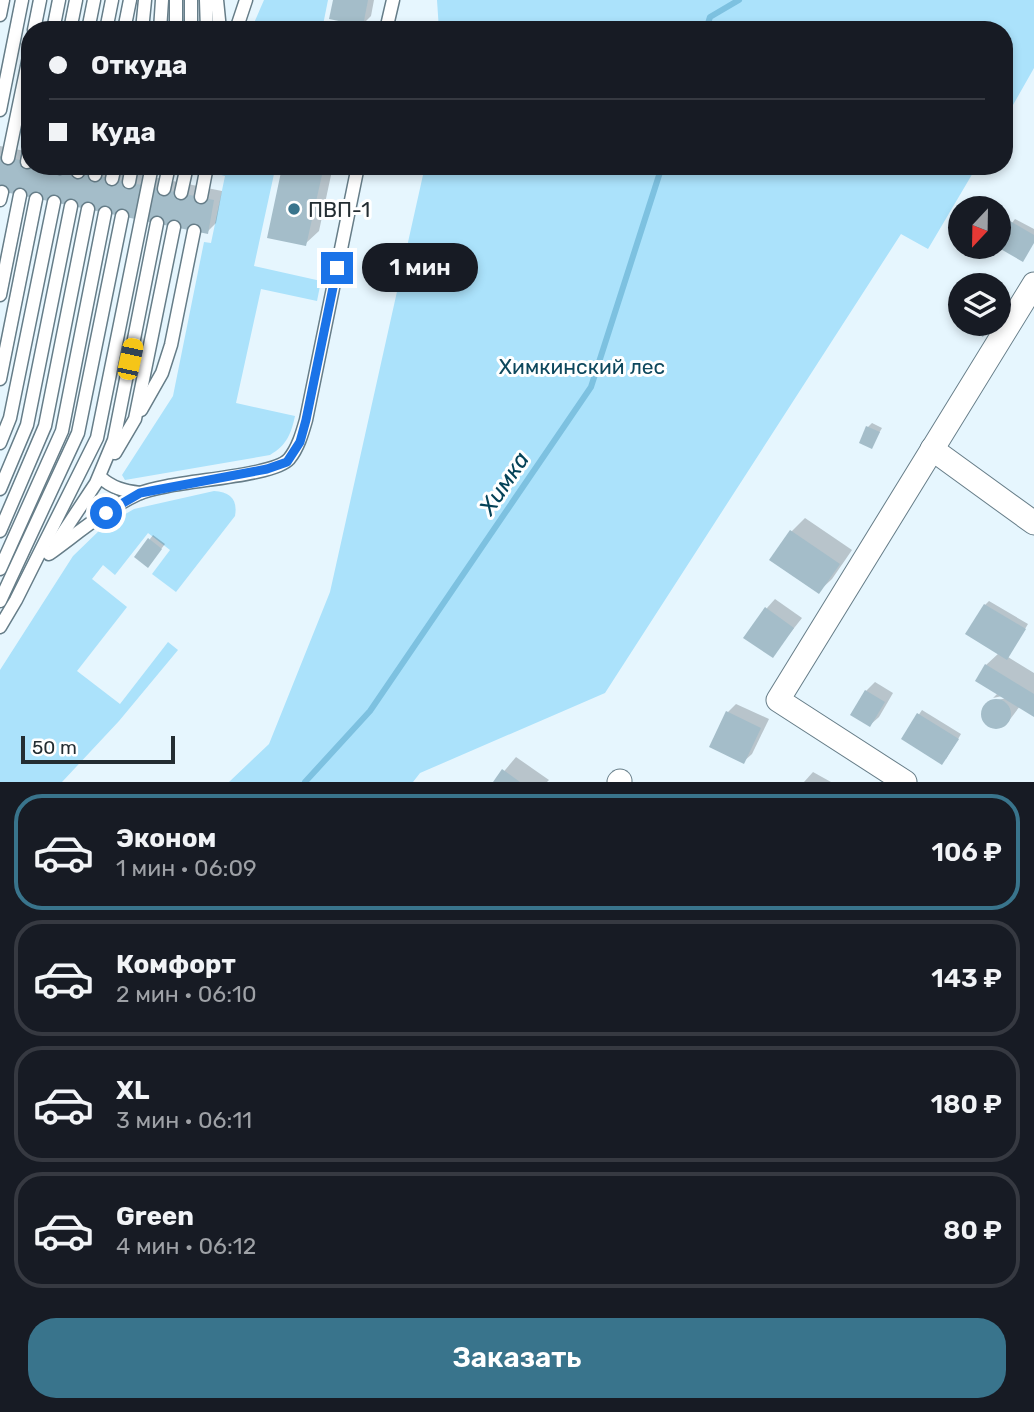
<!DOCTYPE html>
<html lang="ru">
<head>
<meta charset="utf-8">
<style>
	body { margin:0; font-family:Rubik,sans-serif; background:#20242c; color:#f1f3f6; height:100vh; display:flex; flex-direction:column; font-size:26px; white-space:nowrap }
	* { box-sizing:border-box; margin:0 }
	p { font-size:23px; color:#9ea1a6 }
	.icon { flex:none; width:38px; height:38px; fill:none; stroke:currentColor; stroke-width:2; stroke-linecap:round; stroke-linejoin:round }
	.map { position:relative; height:782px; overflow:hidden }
	.side { display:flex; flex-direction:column; background:#171b24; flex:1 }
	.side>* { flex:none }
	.top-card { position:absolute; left:21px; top:21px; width:992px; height:154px; border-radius:28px; box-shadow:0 4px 10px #0003; display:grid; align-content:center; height:154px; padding:0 28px; background:#171b24 }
	.needle { width:46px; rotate:202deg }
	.tools { position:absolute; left:948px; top:196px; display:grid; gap:14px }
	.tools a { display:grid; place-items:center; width:63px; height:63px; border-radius:50%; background:#171b24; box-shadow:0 4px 10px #0003; font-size:35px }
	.scale { position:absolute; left:21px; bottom:18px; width:154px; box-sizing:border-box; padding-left:7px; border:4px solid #232d32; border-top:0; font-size:19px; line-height:24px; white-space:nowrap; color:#232d32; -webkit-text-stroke:5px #fff; paint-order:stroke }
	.end { position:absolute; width:32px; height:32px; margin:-16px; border:9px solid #1a73e8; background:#fff; box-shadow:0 0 0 4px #fff }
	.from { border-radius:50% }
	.bubble { position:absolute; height:49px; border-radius:24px; background:#171b24; box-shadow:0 4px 10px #0003; font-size:23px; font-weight:600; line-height:49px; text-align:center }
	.car { position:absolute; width:21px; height:42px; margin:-21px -10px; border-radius:9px; box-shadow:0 0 5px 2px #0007; background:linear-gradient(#f5c518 24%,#345 0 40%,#f5c518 0 76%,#345 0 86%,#f5c518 0) }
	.top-card b { display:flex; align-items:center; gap:24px; height:66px; font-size:26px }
	.top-card b+b { border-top:2px solid #363941 }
	.top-card i { width:18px; height:18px; background:#f1f3f6 }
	ul { padding:12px 0 0; list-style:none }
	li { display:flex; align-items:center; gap:21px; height:116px; margin:0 14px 10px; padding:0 14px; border:4px solid #363941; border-radius:28px }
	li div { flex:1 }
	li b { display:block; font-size:26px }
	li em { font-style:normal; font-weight:600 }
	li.on { border-color:#39748c }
	li>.icon { width:63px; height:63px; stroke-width:1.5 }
	.primary-button { display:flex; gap:14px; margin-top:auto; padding:14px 28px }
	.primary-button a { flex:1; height:80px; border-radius:28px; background:#39748c; color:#fff; font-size:28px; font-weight:600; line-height:80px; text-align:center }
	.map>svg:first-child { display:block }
</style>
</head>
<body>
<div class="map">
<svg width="1034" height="782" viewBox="0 0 1034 782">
	<rect width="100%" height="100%" fill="#e6f6fe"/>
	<g fill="#abe2fb">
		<path d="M264,0H328L322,30H251Z"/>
		<path d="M437,0H1034V68L1005,119L1004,30H439Z"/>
		<path d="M219,166H266L265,172L274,174L254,266L321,281L317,301L261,289L236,403L295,416C291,434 287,445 270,455L125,480L122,475L173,396L204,242L211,243L225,176L217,174Z"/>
		<path d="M425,166H977L928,249L901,234L605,693L420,773L413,782H229L269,744L330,592Z"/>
		<path d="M214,491C230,492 238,499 235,516L176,592L152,574L170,550L148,533L115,575L103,565L92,579L127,607L77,671L120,704L168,642L178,650L119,721L62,782H0V670L73,556L103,527L134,509Z"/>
	</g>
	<g fill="#0003">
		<path d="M334,0H374L371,16L362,25Z"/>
		<path d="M0,146L30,152V166H99L222,191L216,223L207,232L0,190Z"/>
		<path d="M274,166H333L319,231L305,244L283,170Z"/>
		<path d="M1015,219L1034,229V243L1012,223Z"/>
		<path d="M872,423L882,428L871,447L868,427Z"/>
		<path d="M805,518L852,550L832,579L818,592L772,560L792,531Z"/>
		<path d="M153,535L165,544L151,562L150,539Z"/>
		<path d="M775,599L802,618L772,656L767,608Z"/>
		<path d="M989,601L1028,624L1008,657L1034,673V714L1020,706L1005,726L994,728L985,722L983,712L990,701L1008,698L1007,695L993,698L998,693L986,665L999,653L985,605Z"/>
		<path d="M875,682L893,693L879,717L870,725L866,691Z"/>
		<path d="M736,704L769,719L752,754L743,762L728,712Z"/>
		<path d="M922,710L961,734L946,759L903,738Z"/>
		<path d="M516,757L549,780L547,782H495Z"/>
		<path d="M813,772L831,782H804Z"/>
	</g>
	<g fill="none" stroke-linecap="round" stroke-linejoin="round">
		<g stroke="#7dc1e0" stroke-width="6">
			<path d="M706,30L710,17L739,0"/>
			<path d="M305,782L370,711L591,387L662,166"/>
		</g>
	</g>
	<g fill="#a4bdc9">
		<path d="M333,0H368L363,26L329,19Z"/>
		<path d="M0,156L30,162V166H50L214,200L208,234L0,191Z"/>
		<path d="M272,166H324L306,246L267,238L281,172L272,170Z"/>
		<path d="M1010,221L1034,235V243L1023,262L999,248V241Z"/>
		<path d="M961,303V324H991L983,337L952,319Z"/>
		<path d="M866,426L880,432L872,449L859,443Z"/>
		<path d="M790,530L840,564L819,594L769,560Z"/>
		<path d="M148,538L162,549L148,568L134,557Z"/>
		<path d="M984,604L1026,629L1007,660L965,634Z"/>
		<path d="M765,607L794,628L773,658L743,638Z"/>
		<path d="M985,664L1034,694V717L975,681Z"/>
		<path d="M865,690L885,702L870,727L850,715Z"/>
		<circle cx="996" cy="714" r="15"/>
		<path d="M726,711L761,728L744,764L709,747Z"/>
		<path d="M917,713L959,739L942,765L901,739Z"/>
		<path d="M502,769L520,782H493Z"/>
	</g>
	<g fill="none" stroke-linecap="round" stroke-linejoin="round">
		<g stroke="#667d88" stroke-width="15">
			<g id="lane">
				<path d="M176,0V30"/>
				<path d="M206,0L207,30"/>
				<path d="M217,0L220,30"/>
				<path d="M0,15L3,0"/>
				<path d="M34,30L40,0"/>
				<path d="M53,30L59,0"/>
				<path d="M70,30L76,0"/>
				<path d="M88,30L94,0"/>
				<path d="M106,30L112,0"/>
				<path d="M124,30L130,0"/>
				<path d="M142,30L145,0"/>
				<path d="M160,30L162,0"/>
				<path d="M191,30V0"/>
				<path d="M236,30L246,0"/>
				<path d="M386,30L393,0"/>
				<path d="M0,110L22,0"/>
				<path d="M8,158L30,52"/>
				<path d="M27,162L30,147"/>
				<path d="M60,168L61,166"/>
				<path d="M78,172L79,166"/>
				<path d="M95,175L97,166"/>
				<path d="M112,179L115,166"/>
				<path d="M129,182L132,166"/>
				<path d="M164,189L169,166"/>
				<path d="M181,193L187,166"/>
				<path d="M201,197L207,166"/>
				<path d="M0,200L2,192"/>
				<path d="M0,295L20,195"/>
				<path d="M0,379L36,199"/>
				<path d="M141,410L162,373L171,345L194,231"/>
				<path d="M0,443L10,418L54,202"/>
				<path d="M115,453L135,419L174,227"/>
				<path d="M100,477C112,488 124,491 140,493"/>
				<path d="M0,489L27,425L71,206"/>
				<path d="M0,531L45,426L88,209"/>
				<path d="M55,545L96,483L114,440L157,223"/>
				<path d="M49,554C78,533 106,509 138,494C168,480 272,478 289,459C298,448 302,434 306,420L358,166"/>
				<path d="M0,569L62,431L105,213"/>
				<path d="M0,601L78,433L122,216"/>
				<path d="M0,627L16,600L97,438L152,166"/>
			</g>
		</g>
		<g stroke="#667d88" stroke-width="25">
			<g id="street">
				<path d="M932,449L1034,523"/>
				<path d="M619,782L620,781"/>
				<path d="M905,782L778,700L1034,284"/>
			</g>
		</g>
		<use href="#lane" stroke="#fff" stroke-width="12"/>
		<use href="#street" stroke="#fff" stroke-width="23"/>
	</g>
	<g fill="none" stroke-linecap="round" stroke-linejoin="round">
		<path stroke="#1a73e8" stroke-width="9" d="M106,513L140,493L267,469L287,462L300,442L306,420L337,268"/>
	</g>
	<circle fill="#39748c" stroke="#fff" stroke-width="2.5" cx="294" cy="209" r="7"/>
	<g text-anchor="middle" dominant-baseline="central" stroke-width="6" stroke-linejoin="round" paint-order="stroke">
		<g font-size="21" fill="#232d32" stroke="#fff" text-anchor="start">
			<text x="308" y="209">ПВП-1</text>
		</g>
		<g font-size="21" fill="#0e485d" stroke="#fff">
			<text x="582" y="366">Химкинский лес</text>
		</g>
		<g font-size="23" font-style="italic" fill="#044257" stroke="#fff">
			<text transform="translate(504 483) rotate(-56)">Химка</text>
		</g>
	</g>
</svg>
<div class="tools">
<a><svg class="needle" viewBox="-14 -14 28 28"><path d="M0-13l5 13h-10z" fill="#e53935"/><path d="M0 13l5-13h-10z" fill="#9ea1a6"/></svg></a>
<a><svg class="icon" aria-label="layers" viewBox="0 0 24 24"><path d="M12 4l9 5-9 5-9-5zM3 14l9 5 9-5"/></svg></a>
</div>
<div class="scale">50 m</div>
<i class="end from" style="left:106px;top:513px"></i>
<i class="end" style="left:337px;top:268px"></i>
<div class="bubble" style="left:362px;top:243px;width:116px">1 мин</div>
<i class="car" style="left:130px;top:359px;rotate:12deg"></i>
<div class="top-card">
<b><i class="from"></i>Откуда</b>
<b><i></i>Куда</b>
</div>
</div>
<section class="side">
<ul>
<li class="on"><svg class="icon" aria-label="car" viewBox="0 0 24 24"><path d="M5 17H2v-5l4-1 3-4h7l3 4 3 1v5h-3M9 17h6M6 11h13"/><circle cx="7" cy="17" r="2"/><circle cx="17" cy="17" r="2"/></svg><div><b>Эконом</b><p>1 мин · 06:09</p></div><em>106 ₽</em></li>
<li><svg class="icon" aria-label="car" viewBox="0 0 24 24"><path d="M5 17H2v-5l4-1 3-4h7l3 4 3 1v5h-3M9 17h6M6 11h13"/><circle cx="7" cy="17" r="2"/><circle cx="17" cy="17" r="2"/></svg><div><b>Комфорт</b><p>2 мин · 06:10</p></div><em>143 ₽</em></li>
<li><svg class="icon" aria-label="car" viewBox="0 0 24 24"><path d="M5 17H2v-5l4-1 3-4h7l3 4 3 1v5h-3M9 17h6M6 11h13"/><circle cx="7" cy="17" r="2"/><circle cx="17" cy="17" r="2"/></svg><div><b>XL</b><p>3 мин · 06:11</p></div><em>180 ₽</em></li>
<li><svg class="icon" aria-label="car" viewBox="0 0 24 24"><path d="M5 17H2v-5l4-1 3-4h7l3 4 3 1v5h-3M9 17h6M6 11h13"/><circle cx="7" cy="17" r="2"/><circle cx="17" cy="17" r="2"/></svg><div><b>Green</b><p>4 мин · 06:12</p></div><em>80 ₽</em></li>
</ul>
<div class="primary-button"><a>Заказать</a></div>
</section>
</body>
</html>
